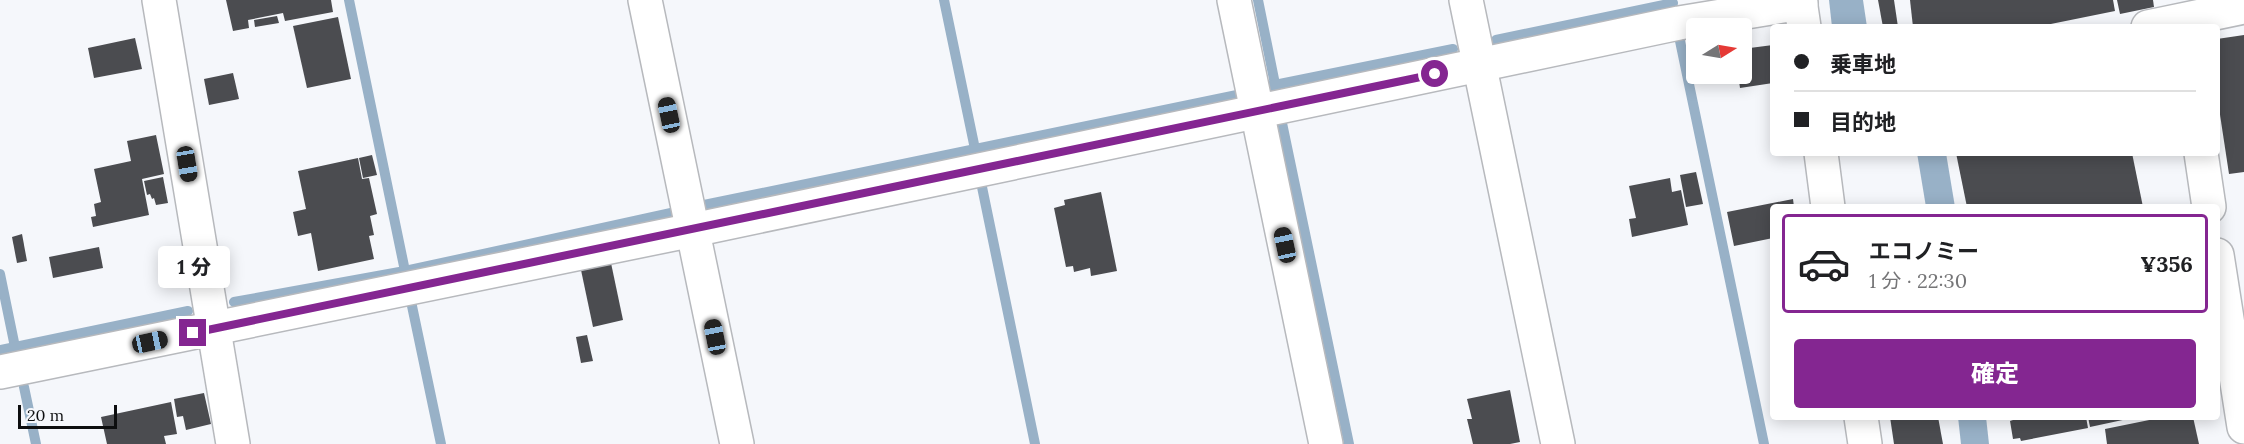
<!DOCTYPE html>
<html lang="ja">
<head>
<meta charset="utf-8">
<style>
	body { margin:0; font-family:Lora,"Noto Sans JP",serif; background:#f6f6f6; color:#202124; height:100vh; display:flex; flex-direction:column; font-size:22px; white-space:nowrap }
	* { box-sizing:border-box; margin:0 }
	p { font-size:20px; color:#757577 }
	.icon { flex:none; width:33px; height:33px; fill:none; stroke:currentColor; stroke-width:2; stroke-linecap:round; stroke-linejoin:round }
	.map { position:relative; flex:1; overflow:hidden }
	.sheet { position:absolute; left:1770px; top:204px; width:450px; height:216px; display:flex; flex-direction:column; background:#fff; border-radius:6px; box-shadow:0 3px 15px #0003 }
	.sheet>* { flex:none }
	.guide { position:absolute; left:1770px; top:24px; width:450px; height:132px; border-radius:6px; box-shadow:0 3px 15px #0003; display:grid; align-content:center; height:132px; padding:0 24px; background:#fff }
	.needle { width:39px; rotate:79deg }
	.buttons { position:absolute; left:1686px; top:18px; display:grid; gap:12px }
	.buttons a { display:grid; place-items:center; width:66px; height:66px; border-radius:6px; background:#fff; box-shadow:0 3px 15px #0003; font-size:30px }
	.scale { position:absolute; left:18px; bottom:15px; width:99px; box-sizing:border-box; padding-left:6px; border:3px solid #0d0e0f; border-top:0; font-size:16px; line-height:21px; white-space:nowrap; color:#0d0e0f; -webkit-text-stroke:4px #f5f7fb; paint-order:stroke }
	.end { position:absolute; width:27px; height:27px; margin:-14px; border:8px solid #842691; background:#fff; box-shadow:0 0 0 3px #fff }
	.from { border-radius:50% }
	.bubble { position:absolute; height:42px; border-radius:6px; background:#fff; box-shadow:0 3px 15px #0003; font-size:20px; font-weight:800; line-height:42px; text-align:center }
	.car { position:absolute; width:18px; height:36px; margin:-18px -9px; border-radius:8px; box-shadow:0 0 4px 2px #0007; background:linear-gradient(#222 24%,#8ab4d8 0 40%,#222 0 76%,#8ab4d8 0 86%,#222 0) }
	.guide b { display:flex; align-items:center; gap:21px; height:57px; font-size:22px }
	.guide b+b { border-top:2px solid #e0e0e0 }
	.guide i { width:15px; height:15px; background:#202124 }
	ul { padding:10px 0 0; list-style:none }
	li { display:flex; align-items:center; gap:18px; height:99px; margin:0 12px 9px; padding:0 12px; border:3px solid transparent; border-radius:6px }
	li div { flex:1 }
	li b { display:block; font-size:22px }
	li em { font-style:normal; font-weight:800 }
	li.on { border-color:#842691 }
	li>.icon { width:54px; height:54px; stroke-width:1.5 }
	.button { display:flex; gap:12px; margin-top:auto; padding:12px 24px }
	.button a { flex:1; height:69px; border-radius:6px; background:#842691; color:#fff; font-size:24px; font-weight:800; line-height:69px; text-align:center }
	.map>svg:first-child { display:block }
</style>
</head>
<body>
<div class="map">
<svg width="2244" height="444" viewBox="0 0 2244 444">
	<rect width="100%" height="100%" fill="#f5f7fb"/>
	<g fill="#98b1c7">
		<path d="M1829,0H1863L1867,27H1832Z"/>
		<path d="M1917,153H1946L1955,207H1926Z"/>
		<path d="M1958,417H1986L1989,444H1961Z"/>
	</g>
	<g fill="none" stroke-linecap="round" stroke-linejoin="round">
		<g stroke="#98b1c7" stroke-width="10">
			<path d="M349,0L405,271"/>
			<path d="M944,0L975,149"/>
			<path d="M1258,0L1276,89"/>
			<path d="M1496,40L1673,3"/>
			<path d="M1680,41L1764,444"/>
			<path d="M1269,86L1453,49"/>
			<path d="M1282,123L1349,444"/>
			<path d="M982,187L1035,444"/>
			<path d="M704,205L1237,95"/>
			<path d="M0,274L15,347"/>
			<path d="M234,302L405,271L671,213"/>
			<path d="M412,306L441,444"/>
			<path d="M0,350L188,311"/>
			<path d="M24,387L36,444"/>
		</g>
	</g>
	<g fill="#4b4c50">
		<path d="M226,0H331L333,12L285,21L283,13L248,20L249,28L233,31Z"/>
		<path d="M1878,0H1894L1898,27H1883Z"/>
		<path d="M1910,0H2113L2115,11L2036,27H1913Z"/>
		<path d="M2117,0H2153L2154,7L2120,14Z"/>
		<path d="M277,16L279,23L255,27L254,20Z"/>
		<path d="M338,17L351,79L307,88L293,26Z"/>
		<path d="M2244,35V172L2229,174L2217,95V39Z"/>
		<path d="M135,38L142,69L94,78L88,48Z"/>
		<path d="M1773,45V83L1740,88L1738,74H1742V49Z"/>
		<path d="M233,73L239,99L209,105L204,79Z"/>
		<path d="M156,135L164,174L142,179L149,215L93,227L91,217L96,216L94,204L101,202L94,169L131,161L127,141Z"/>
		<path d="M1956,153H2132L2143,207H1967Z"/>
		<path d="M372,155L377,175L363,178L359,158Z"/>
		<path d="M358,158L362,179L369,178L377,214L370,216L374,235L369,236L374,259L318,271L311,233L298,236L293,212L306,209L298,171Z"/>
		<path d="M1696,172L1703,204L1686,207L1680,175Z"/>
		<path d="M163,177L168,203L156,205L154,198L152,199L150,194L147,195L144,181Z"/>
		<path d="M1670,178L1672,192L1681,190L1688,225L1632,237L1629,219L1636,218L1629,186Z"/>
		<path d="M1101,192L1117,271L1091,276L1090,268L1074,272L1073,266L1066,267L1054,208L1065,205L1064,200Z"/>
		<path d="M1793,199L1794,207H1773V238L1734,246L1727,212Z"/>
		<path d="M22,234L27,261L17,263L12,237Z"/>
		<path d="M99,247L103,268L53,278L49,257Z"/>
		<path d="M611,263L623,320L593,327L581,270Z"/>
		<path d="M587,335L593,361L581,363L576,337Z"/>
		<path d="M1510,390L1520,442L1510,444H1473L1467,419H1472L1467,399Z"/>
		<path d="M204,393L211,424L186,430L183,416L177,417L174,399Z"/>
		<path d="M171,402L177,434L164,436L166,444H107L101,417Z"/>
		<path d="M1890,417H1938L1943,444H1894Z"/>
		<path d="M2016,417H2086L2088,428L2021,441L2020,438L2013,439L2010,421L2016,419Z"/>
		<path d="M2088,417H2132V418L2090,427Z"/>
		<path d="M2164,417H2193L2199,444H2107L2105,429Z"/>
	</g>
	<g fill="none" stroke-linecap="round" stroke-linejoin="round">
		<g stroke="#b7b9bd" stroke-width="36">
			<g id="street">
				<path d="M159,0L233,444"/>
				<path d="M645,0L737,444"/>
				<path d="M1234,0L1326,444"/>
				<path d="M1466,0L1558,444"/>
				<path d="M2148,27L2244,7"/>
				<path d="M2201,153L2209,207"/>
				<path d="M2217,255L2244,427"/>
				<path d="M0,372L693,230L1679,23L1801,3"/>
			</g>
		</g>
		<g stroke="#b7b9bd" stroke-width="36">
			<g id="primary">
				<path d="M1800,0L1804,27"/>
				<path d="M1821,153L1828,207"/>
				<path d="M1861,417L1865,444"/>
			</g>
		</g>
		<use href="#street" stroke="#fff" stroke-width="33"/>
		<use href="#primary" stroke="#fff" stroke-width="33"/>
	</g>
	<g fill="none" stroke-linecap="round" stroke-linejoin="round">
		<path stroke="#842691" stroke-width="8" d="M193,333L1435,74"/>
	</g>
</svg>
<div class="buttons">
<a><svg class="needle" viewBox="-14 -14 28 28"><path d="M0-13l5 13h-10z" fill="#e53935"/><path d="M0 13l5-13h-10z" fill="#757577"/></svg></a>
</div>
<div class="scale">20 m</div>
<i class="end from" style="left:1435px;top:74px"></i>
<i class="end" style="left:193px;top:333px"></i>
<div class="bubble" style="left:158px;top:246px;width:72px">1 分</div>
<i class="car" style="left:669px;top:115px;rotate:348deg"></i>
<i class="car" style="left:187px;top:164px;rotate:171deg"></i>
<i class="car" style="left:1285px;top:245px;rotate:348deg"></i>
<i class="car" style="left:715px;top:337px;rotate:349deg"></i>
<i class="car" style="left:150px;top:342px;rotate:78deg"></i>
<div class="guide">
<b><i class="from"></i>乗車地</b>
<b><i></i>目的地</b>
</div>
<section class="sheet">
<ul>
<li class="on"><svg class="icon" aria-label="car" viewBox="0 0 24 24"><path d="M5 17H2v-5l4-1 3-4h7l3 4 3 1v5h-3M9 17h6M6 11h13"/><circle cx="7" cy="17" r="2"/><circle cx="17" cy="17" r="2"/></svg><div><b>エコノミー</b><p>1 分 · 22:30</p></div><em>¥356</em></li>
</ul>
<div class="button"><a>確定</a></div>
</section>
</div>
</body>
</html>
